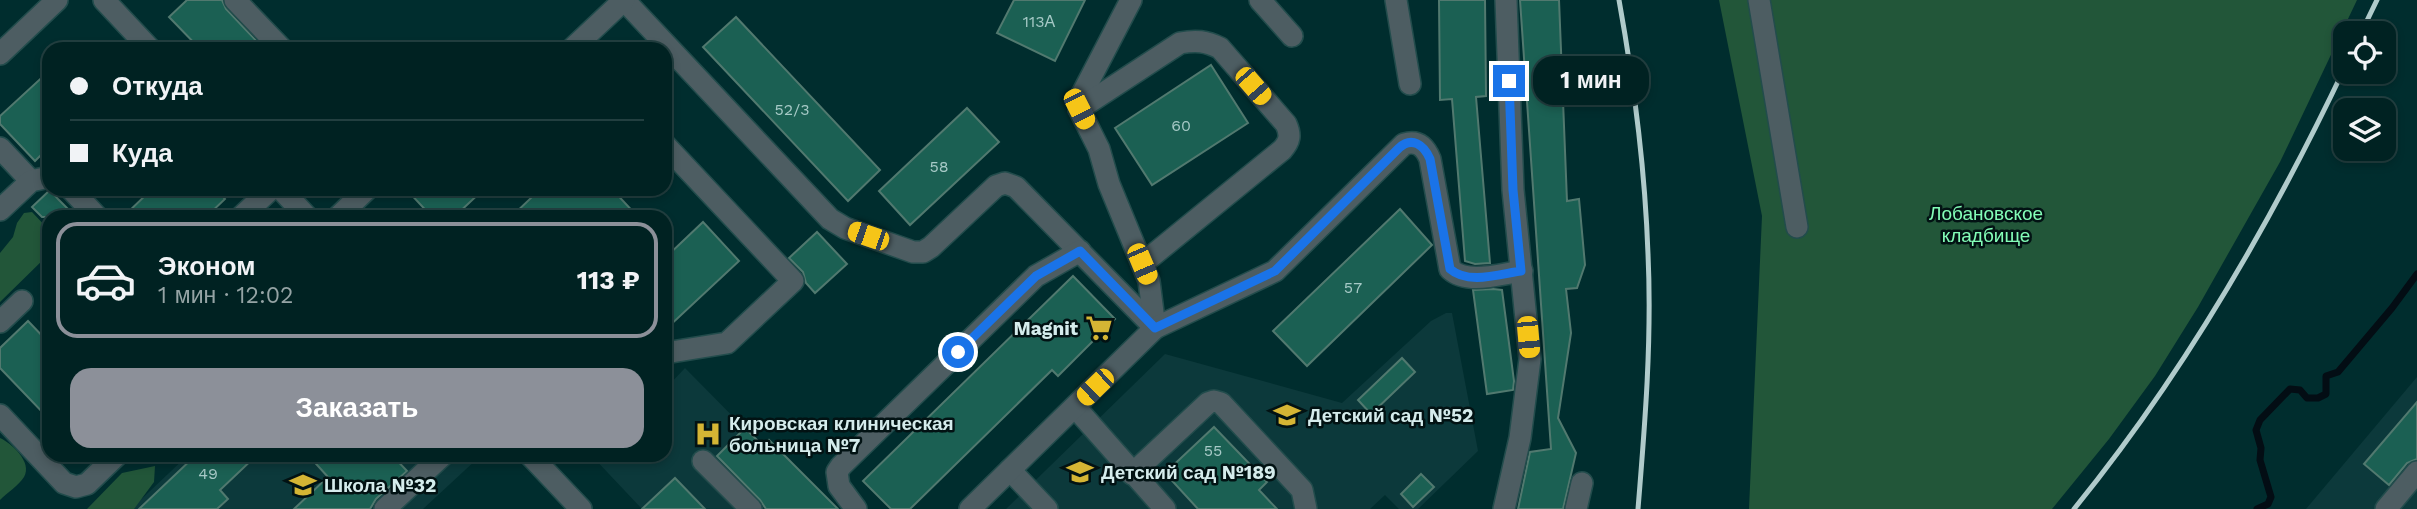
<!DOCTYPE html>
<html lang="ru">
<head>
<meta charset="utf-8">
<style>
	body { margin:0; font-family:"Work Sans",sans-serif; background:#0e2f2f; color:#f1f3f6; height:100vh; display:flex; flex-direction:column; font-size:26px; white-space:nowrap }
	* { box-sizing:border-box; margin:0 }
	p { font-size:23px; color:#95a4a5 }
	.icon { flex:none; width:38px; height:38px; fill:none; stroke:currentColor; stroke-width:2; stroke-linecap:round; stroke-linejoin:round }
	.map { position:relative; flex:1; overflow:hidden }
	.sheet { position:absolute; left:42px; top:210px; width:630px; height:252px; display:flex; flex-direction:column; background:#022; border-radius:21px; box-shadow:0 4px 10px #0003,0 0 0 2px #223f40 }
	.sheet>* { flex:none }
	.top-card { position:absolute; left:42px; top:42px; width:630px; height:154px; border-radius:21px; box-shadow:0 4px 10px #0003,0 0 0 2px #223f40; display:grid; align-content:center; height:154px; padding:0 28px; background:#022 }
	.buttons { position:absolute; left:2333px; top:21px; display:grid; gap:14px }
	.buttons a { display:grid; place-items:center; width:63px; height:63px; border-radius:14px; background:#022; box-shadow:0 4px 10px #0003,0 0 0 2px #223f40; font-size:35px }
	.end { position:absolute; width:32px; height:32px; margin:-16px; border:9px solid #1a73e8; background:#fff; box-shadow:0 0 0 4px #fff }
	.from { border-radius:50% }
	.bubble { position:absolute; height:49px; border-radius:21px; background:#022; box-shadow:0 4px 10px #0003,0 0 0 2px #223f40; font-size:23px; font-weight:700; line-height:49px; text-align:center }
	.car { position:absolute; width:21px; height:42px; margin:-21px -10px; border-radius:9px; box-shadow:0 0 5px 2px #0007; background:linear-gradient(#f5c518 24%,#345 0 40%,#f5c518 0 76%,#345 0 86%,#f5c518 0) }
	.top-card b { display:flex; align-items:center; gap:24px; height:66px; font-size:26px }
	.top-card b+b { border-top:2px solid #223f40 }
	.top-card i { width:18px; height:18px; background:#f1f3f6 }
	ul { padding:12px 0 0; list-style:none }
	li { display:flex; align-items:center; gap:21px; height:116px; margin:0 14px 10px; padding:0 14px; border:4px solid transparent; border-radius:21px }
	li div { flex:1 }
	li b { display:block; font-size:26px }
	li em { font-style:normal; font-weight:700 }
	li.current { border-color:#8c9099 }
	li>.icon { width:63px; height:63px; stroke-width:1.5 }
	.button { display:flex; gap:14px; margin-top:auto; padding:14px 28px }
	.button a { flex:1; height:80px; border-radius:21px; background:#8c9099; color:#fff; font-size:28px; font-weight:700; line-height:80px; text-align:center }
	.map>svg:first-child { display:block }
</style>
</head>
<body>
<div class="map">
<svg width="2417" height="509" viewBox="0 0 2417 509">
	<rect width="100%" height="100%" fill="#002d2e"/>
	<g fill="#0c393b">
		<path d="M1446,313H1452L1478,451L1418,509H1399L1385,495L1370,509H1006L1165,354L1342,403L1431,321Z"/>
		<path d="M685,368L762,446L769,440L837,509H642L591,455H665V389Z"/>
		<path d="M2417,377V509H2306Z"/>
		<path d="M188,455H473L477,459L423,509H131Z"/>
	</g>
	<g fill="#225639">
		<path d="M1719,0H2357L2280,162L2198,307L2155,376L2109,439L2052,509H1749L1762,216Z"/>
		<path d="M32,212L49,230V254L0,302V253L13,237L17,223L24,213Z"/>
		<path d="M0,438C11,443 33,462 24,477C19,485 7,493 0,500Z"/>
		<path d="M155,466L154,482L134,509H87L122,473Z"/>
	</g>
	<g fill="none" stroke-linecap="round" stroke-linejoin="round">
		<path stroke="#030d14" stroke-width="7" d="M2257,509L2268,504L2271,497L2260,460L2261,448L2256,430L2260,420L2290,389L2300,390L2307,398H2318L2326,394V376L2338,372L2392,308L2417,274"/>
	</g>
	<g fill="#1b6053" stroke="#51796f" stroke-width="2">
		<path d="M187,0H222L226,9L264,49H200L169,17Z"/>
		<path d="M1014,0H1085L1055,61L997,33Z"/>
		<path d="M1439,0H1485L1486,96L1476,97L1490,263L1475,264L1465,261L1452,99L1440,100Z"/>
		<path d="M1520,0H1559L1567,201L1579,199L1585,265L1577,288L1566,289L1571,333L1558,418L1576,453L1563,509H1518L1530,452L1551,449Z"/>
		<path d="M736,17L880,170L848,201L703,47Z"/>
		<path d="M1211,65L1248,123L1152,185L1115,128Z"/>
		<path d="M49,71V147L35,161L0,124V116Z"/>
		<path d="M967,108L999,142L910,225L879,191Z"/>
		<path d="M152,189H216L225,199L206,217H123Z"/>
		<path d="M406,189H484L454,217H432Z"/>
		<path d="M523,189H612L638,217H511L531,198Z"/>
		<path d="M50,190L58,199L76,217H42L32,207Z"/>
		<path d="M1400,209L1432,245L1307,366L1273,331Z"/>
		<path d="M703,222L739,261L665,330V258Z"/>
		<path d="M817,232L847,264L815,293L806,283L803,272L789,258Z"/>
		<path d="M1073,276L1115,319L1058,376L1052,370L910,509H891L863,481Z"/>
		<path d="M1493,289L1502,290L1514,381L1513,390L1487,394L1473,290Z"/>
		<path d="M28,321L49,343V419L0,368V348Z"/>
		<path d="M1402,358L1415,372L1371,414L1358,400Z"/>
		<path d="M2417,402V459L2407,463L2389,485L2364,464Z"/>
		<path d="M1214,427L1267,482L1259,490L1277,509H1198L1165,473Z"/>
		<path d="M745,428L763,446L769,440L838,509H766L760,500L717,456Z"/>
		<path d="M196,455H257L220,490L228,499L217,509H139Z"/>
		<path d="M308,455H392L407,471L376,499L370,509H294L328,477Z"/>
		<path d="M1421,474L1434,487L1413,507L1401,494Z"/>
		<path d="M675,478L705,509H642Z"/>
	</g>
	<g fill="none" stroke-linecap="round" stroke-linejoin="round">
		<g stroke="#224c4c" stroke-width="24">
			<g id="minor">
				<path d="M104,0L150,49"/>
				<path d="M235,0L282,49"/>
				<path d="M624,0L830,219L845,228L913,252H923L931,247L996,186L1005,183L1016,187L1155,328"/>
				<path d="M1131,0L1080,98L1079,109L1099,149L1109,184L1149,281L1155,328"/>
				<path d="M1260,0L1292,36"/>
				<path d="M1396,0L1410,84"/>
				<path d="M1759,0L1797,227"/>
				<path d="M573,48L624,0"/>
				<path d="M0,54L57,0"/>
				<path d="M1079,109L1180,43C1196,40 1206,41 1220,48L1286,124C1291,135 1290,141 1282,150L1142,264"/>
				<path d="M665,145L793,281L727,343L665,353"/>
				<path d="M0,148L31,181"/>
				<path d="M71,189L97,217"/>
				<path d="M281,189L307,217"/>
				<path d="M0,210L31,181L49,177"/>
				<path d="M241,217L271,189"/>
				<path d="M338,217L367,189"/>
				<path d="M0,322L22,301"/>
				<path d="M1075,407L1165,509"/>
				<path d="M0,415L64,483L76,487L87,484L117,455"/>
				<path d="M530,455L581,509"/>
				<path d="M703,461L751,509"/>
				<path d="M1010,470L1047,509"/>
				<path d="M1132,474L1208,403L1214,401L1221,403L1302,490L1306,509"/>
				<path d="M385,509L443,455"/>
				<path d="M856,509L839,486L837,472L841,466L1036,276L1080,251"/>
				<path d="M970,509L1155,328L1275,271L1404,144C1418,140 1425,147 1430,159L1450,269C1467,285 1500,274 1522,271"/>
				<path d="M1504,509L1520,438L1530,359L1513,190L1506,0"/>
				<path d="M1576,509L1582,483"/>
				<path d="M2386,509L2417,472"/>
			</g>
		</g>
		<use href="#minor" stroke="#4d5d62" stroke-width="21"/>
		<g stroke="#b0cbcb" stroke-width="5">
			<path d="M1619,0C1634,83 1645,169 1648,254C1652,339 1645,424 1638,509"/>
			<path d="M2361,33L2377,0"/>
			<path d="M2074,509C2184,374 2271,223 2345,67"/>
		</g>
	</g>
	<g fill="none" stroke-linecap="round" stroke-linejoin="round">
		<path stroke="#1a73e8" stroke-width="9" d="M958,352L1036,276L1080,251L1155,328L1275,271L1399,148C1412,136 1424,145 1430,159L1450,269C1468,285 1500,274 1521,271L1513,190L1509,81"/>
	</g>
	<defs>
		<g id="supermarket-bare" transform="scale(2.1)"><path d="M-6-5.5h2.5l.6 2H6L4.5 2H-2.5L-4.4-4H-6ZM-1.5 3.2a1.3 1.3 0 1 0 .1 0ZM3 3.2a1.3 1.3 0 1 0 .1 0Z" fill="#d5b534" stroke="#021213" stroke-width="2.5" paint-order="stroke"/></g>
		<g id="school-bare" transform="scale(2.1)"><path d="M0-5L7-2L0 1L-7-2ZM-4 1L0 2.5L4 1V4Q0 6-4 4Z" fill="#d5b534" stroke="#021213" stroke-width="2.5" paint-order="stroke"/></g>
		<g id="hospital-bare" transform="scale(2.1)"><path d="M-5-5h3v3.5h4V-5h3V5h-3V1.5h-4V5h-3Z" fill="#d5b534" stroke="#021213" stroke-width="2.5" paint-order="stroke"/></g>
	</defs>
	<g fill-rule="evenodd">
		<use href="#supermarket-bare" x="1099" y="328"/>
		<use href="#school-bare" x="1287" y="415"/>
		<use href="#hospital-bare" x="708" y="434"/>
		<use href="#school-bare" x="1080" y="472"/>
		<use href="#school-bare" x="303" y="485"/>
	</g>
	<g text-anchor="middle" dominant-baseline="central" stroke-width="5" stroke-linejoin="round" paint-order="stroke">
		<g font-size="16" fill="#a6c9c6">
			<text x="1039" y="21">113А</text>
			<text x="792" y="109">52/3</text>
			<text x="1181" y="125">60</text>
			<text x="939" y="166">58</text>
			<text x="1353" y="287">57</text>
			<text x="1213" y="450">55</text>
			<text x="208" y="473">49</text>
		</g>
		<g font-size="19" fill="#83fdb7" stroke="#021213">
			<text x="1986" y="213">Лобановское<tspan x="1986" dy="22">кладбище</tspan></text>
		</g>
		<g font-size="19" font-weight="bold" fill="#d5ecec" stroke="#021213" text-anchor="start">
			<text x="1078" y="328" text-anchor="end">Magnit</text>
			<text x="1308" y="415">Детский сад №52</text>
			<text x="729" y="423">Кировская клиническая<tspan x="729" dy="22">больница №7</tspan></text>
			<text x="1101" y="472">Детский сад №189</text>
			<text x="324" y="485">Школа №32</text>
		</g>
	</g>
</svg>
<div class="buttons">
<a><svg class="icon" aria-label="locate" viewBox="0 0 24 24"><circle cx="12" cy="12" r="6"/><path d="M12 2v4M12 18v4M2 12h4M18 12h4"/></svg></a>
<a><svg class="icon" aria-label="layers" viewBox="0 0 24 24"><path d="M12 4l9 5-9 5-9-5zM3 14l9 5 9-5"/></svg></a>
</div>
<i class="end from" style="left:958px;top:352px"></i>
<i class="end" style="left:1509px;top:81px"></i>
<div class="bubble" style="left:1533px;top:56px;width:116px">1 мин</div>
<i class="car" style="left:1253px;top:86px;rotate:139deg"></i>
<i class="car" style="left:1079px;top:109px;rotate:153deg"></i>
<i class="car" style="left:868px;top:236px;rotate:289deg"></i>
<i class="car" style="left:1142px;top:264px;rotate:157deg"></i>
<i class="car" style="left:1528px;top:337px;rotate:175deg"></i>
<i class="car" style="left:1095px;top:387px;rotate:226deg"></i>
<div class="top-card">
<b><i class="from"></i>Откуда</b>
<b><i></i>Куда</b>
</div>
<section class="sheet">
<ul>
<li class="current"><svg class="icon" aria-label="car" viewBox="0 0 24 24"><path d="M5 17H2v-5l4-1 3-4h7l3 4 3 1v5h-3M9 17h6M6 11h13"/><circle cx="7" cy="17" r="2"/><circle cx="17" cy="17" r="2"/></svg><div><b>Эконом</b><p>1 мин · 12:02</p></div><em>113 ₽</em></li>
</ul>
<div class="button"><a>Заказать</a></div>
</section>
</div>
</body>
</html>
